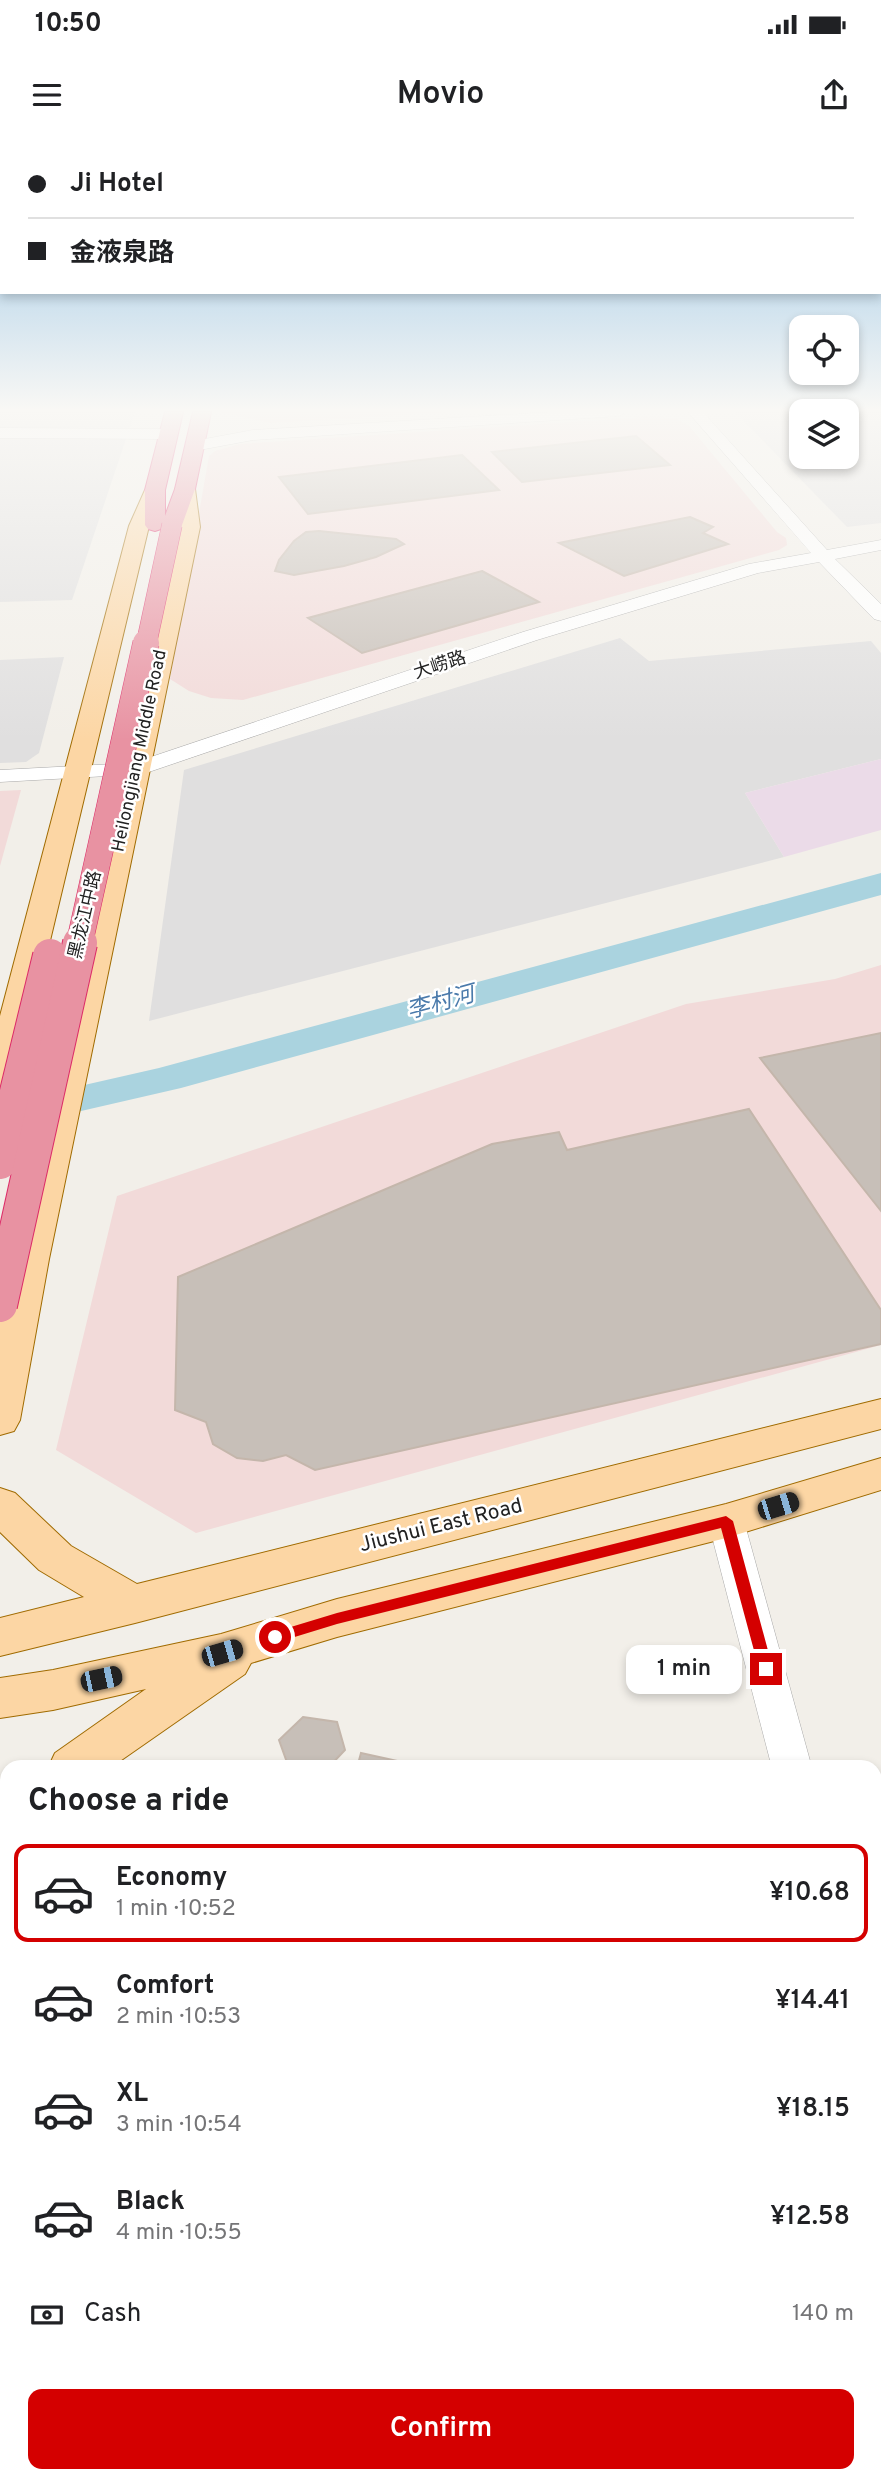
<!DOCTYPE html>
<html lang="en">
<head>
<meta charset="utf-8">
<style>
	body { margin:0; font-family:Overpass,"Noto Sans SC",sans-serif; background:#f6f6f6; color:#202124; height:100vh; display:flex; flex-direction:column; font-size:26px; white-space:nowrap }
	* { box-sizing:border-box; margin:0 }
	p { font-size:23px; color:#757577 }
	.icon { flex:none; width:38px; height:38px; fill:none; stroke:currentColor; stroke-width:2; stroke-linecap:round; stroke-linejoin:round }
	.map { position:relative; flex:1; overflow:hidden }
	.details { position:absolute; left:0px; top:1620px; width:882px; height:723px; display:flex; flex-direction:column; background:#fff; border-radius:21px 21px 0 0; box-shadow:0 4px 10px #0003 }
	.details>* { flex:none }
	.banner { position:absolute; left:0px; top:0px; width:882px; height:154px; box-shadow:0 4px 10px #0003; display:grid; align-content:center; height:154px; padding:0 28px; background:#fff }
	.tools { position:absolute; left:789px; top:175px; display:grid; gap:14px }
	.tools a { display:grid; place-items:center; width:70px; height:70px; border-radius:14px; background:#fff; box-shadow:0 4px 10px #0003; font-size:35px }
	.end { position:absolute; width:32px; height:32px; margin:-16px; border:9px solid #d40000; background:#fff; box-shadow:0 0 0 4px #fff }
	.from { border-radius:50% }
	.bubble { position:absolute; height:49px; border-radius:14px; background:#fff; box-shadow:0 4px 10px #0003; font-size:23px; font-weight:600; line-height:49px; text-align:center }
	.car { position:absolute; width:21px; height:42px; margin:-21px -10px; border-radius:9px; box-shadow:0 0 5px 2px #0007; background:linear-gradient(#222 24%,#8ab4d8 0 40%,#222 0 76%,#8ab4d8 0 86%,#222 0) }
	.banner b { display:flex; align-items:center; gap:24px; height:66px; font-size:26px }
	.banner b+b { border-top:2px solid #e0e0e0 }
	.banner i { width:18px; height:18px; background:#202124 }
	ul { padding:0; list-style:none }
	li { display:flex; align-items:center; gap:21px; height:98px; margin:0 14px 10px; padding:0 14px; border:4px solid transparent; border-radius:14px }
	li div { flex:1 }
	li b { display:block; font-size:26px }
	li em { font-style:normal; font-weight:600 }
	li.selected { border-color:#d40000 }
	li>.icon { width:63px; height:63px; stroke-width:1.5 }
	h2 { padding:0 28px; font-size:32px; line-height:84px }
	.pay { display:flex; align-items:center; gap:18px; height:77px; padding:0 28px; font-size:26px }
	.pay p { margin-inline-start:auto }
	.button { display:flex; gap:14px; margin-top:auto; padding:14px 28px }
	.button a { flex:1; height:80px; border-radius:14px; background:#d40000; color:#fff; font-size:28px; font-weight:600; line-height:80px; text-align:center }
	.status { display:flex; justify-content:space-between; align-items:center; height:49px; padding:0 35px; background:#fff; direction:ltr }
	.status svg { height:19px; fill:currentColor }
	header { display:flex; justify-content:space-between; align-items:center; height:91px; padding:0 28px; background:#fff; font-size:32px; font-weight:600 }
	.map>svg:first-child { display:block }
</style>
</head>
<body>
<div class="status"><b>10:50</b><svg viewBox="0 0 49 12"><path d="M0 12V9h3v3zM5 12V6h3v6zM10 12V3h3v9zM15 12V0h3v12zM26 1h20v11H26zM47 4h2v5h-2z"/></svg></div>
<header><svg class="icon" aria-label="menu" viewBox="0 0 24 24"><path d="M4 6h16M4 12h16M4 18h16"/></svg>Movio<svg class="icon" aria-label="share" viewBox="0 0 24 24"><path d="M12 15V3M7 8l5-5 5 5M5 13v7h14v-7"/></svg></header>
<div class="map">
<svg width="881" height="2342" viewBox="0 0 881 2342">
	<rect width="100%" height="100%" fill="#f2efe9"/>
	<g fill="#e0dfdf">
		<path d="M0,272H135L72,460L0,462Z"/>
		<path d="M735,272H801L802,317H847V272H881V383L847,387Z"/>
		<path d="M620,498L649,521L871,501L881,513V619L745,653L784,717L149,881L184,630Z"/>
		<path d="M64,517L39,613L26,622L0,623V520Z"/>
		<path d="M875,2312H881V2342H675L714,2336H875Z"/>
	</g>
	<g fill="#f2dad9">
		<path d="M220,272H449L270,283Z"/>
		<path d="M645,277L676,278L689,286L777,392L786,398L787,405L779,410L243,560L211,558L189,551L170,539L209,316L215,311L240,304Z"/>
		<path d="M21,650L0,726V651Z"/>
		<path d="M881,825V1205L196,1393L56,1310L117,1056L686,864L835,839Z"/>
	</g>
	<path fill="#ebdbe8" d="M881,619V690L784,717L745,653Z"/>
	<g fill="#cdebb0">
		<path d="M4,1983H7V2239L0,2240V2009Z"/>
		<path d="M21,2336H403V2338L382,2342H21Z"/>
	</g>
	<g fill="none" stroke-linecap="round" stroke-linejoin="round">
		<path fill="#aad3df" fill-rule="evenodd" d="M881,733V755L181,948L16,986L0,981L1,964L159,928Z"/>
	</g>
	<g fill="#c7bfb8" stroke="#c4b6ab" stroke-width="2">
		<path d="M636,296L670,325L522,342L492,312Z"/>
		<path d="M462,315L499,350L308,374L279,337Z"/>
		<path d="M690,377L713,387L703,393L728,404L624,436L559,403Z"/>
		<path d="M319,391L396,399L404,404L376,417L344,426L294,435L275,431L279,420L294,401L306,392Z"/>
		<path d="M482,431L539,462L362,513L308,478Z"/>
		<path d="M881,893V1071L760,918Z"/>
		<path d="M749,969L881,1170V1204L315,1330L286,1315L263,1321L237,1318L213,1304L206,1282L175,1270L178,1137L492,1004L559,992L567,1010Z"/>
		<path d="M303,1577L337,1582L345,1610L328,1628H289L279,1600Z"/>
		<path d="M361,1613L429,1628H357Z"/>
	</g>
	<g fill="none" stroke-linecap="round" stroke-linejoin="round">
		<g stroke="#a9a9a9" stroke-width="1">
			<g id="minor">
				<path d="M553,272H626L619,276L253,300L194,311L186,306L194,301L253,290Z"/>
				<path d="M688,272H703L827,410L881,400V410L835,419L881,464V481L874,479L819,422L758,433L537,500L143,634L0,642V630L133,623L523,492L749,424L811,413Z"/>
				<path d="M0,288L168,289L176,294L168,299L0,298Z"/>
				<path d="M726,1367L739,1371L744,1381L812,1628H772L708,1381L713,1371Z"/>
				<path d="M875,1914L881,1917V1982L875,1980Z"/>
			</g>
		</g>
		<g stroke="#a06b00" stroke-width="2">
			<g id="major">
				<path d="M185,343L192,345L195,349L200,387L49,1119L20,1280L14,1291L0,1295V1176L180,387L175,349L178,345Z"/>
				<path d="M155,344L162,346L165,350L149,386L17,939L12,946L0,949V876L129,386L145,350L148,346Z"/>
				<path d="M881,1259V1289L135,1483L0,1516V1478L84,1457L39,1430L0,1392V1348L15,1353L71,1406L137,1444Z"/>
				<path d="M881,1318V1350L726,1398L337,1497L251,1523L245,1534L110,1628H48L55,1613L146,1549L53,1570L0,1578V1538L53,1530L221,1494L337,1459L726,1364Z"/>
				<path d="M7,1656V1705L0,1708V1659Z"/>
			</g>
		</g>
		<g stroke="#dc2a67" stroke-width="2">
			<path id="highway" d="M165,272H183L165,350V376L175,349L193,272H211L195,349L182,385L179,389L172,391L164,388L155,391L148,389L145,385V350Z"/>
		</g>
		<use href="#minor" fill="#fff" fill-rule="evenodd"/>
		<use href="#major" fill="#fcd6a4" fill-rule="evenodd"/>
		<use href="#highway" fill="#e892a2" fill-rule="evenodd"/>
		<g stroke="#dc2a67" stroke-width="21" stroke-linecap="butt">
			<path id="highway-bridge-far2" d="M146,505L172,385"/>
		</g>
		<g stroke="#dc2a67" stroke-width="27" stroke-linecap="butt">
			<path id="highway-bridge-far1" d="M79,805L146,503"/>
		</g>
		<g stroke="#dc2a67" stroke-width="36" stroke-linecap="butt">
			<g id="highway-bridge">
				<path d="M0,1022L50,816"/>
				<path d="M0,1165L80,803"/>
			</g>
		</g>
		<use href="#highway-bridge-far2" stroke="#e892a2" stroke-width="20"/>
		<use href="#highway-bridge-far1" stroke="#e892a2" stroke-width="26"/>
		<use href="#highway-bridge" stroke="#e892a2" stroke-width="34"/>
	</g>
	<linearGradient id="sky" x2="0" y2="1"><stop stop-color="#8fc0e4"/><stop offset="0.45" stop-color="#f9f8f5"/><stop offset="1" stop-color="#f9f8f5" stop-opacity="0"/></linearGradient>
	<rect width="881" height="600" fill="url(#sky)"/>
	<path fill="#d40000" d="M726,1376L733,1381L773,1529L766,1535L759,1529L721,1388L337,1484L275,1503L269,1497L271,1493L337,1473Z"/>
	<g text-anchor="middle" dominant-baseline="central" stroke-width="5" stroke-linejoin="round" paint-order="stroke">
		<g font-size="18" fill="#222" stroke="#fff">
			<text transform="translate(440 526) rotate(-18)">大崂路</text>
			<text transform="translate(140 611) rotate(-78)">Heilongjiang Middle Road</text>
			<text transform="translate(86 775) rotate(-77)">黑龙江中路</text>
		</g>
		<g font-size="21" fill="#222" stroke="#fff">
			<text transform="translate(441 1386) rotate(-14)">Jiushui East Road</text>
		</g>
		<g font-size="23" font-style="italic" fill="#4a7aab" stroke="#fff">
			<text transform="translate(441 864) rotate(-15)">李村河</text>
		</g>
	</g>
</svg>
<div class="tools">
<a><svg class="icon" aria-label="locate" viewBox="0 0 24 24"><circle cx="12" cy="12" r="6"/><path d="M12 2v4M12 18v4M2 12h4M18 12h4"/></svg></a>
<a><svg class="icon" aria-label="layers" viewBox="0 0 24 24"><path d="M12 4l9 5-9 5-9-5zM3 14l9 5 9-5"/></svg></a>
</div>
<i class="end from" style="left:275px;top:1497px"></i>
<i class="end" style="left:766px;top:1529px"></i>
<div class="bubble" style="left:626px;top:1505px;width:116px">1 min</div>
<i class="car" style="left:778px;top:1366px;rotate:73deg"></i>
<i class="car" style="left:222px;top:1513px;rotate:74deg"></i>
<i class="car" style="left:101px;top:1539px;rotate:78deg"></i>
<div class="banner">
<b><i class="from"></i>Ji Hotel</b>
<b><i></i>金液泉路</b>
</div>
<section class="details">
<h2>Choose a ride</h2>
<ul>
<li class="selected"><svg class="icon" aria-label="car" viewBox="0 0 24 24"><path d="M5 17H2v-5l4-1 3-4h7l3 4 3 1v5h-3M9 17h6M6 11h13"/><circle cx="7" cy="17" r="2"/><circle cx="17" cy="17" r="2"/></svg><div><b>Economy</b><p>1 min · 10:52</p></div><em>¥10.68</em></li>
<li><svg class="icon" aria-label="car" viewBox="0 0 24 24"><path d="M5 17H2v-5l4-1 3-4h7l3 4 3 1v5h-3M9 17h6M6 11h13"/><circle cx="7" cy="17" r="2"/><circle cx="17" cy="17" r="2"/></svg><div><b>Comfort</b><p>2 min · 10:53</p></div><em>¥14.41</em></li>
<li><svg class="icon" aria-label="car" viewBox="0 0 24 24"><path d="M5 17H2v-5l4-1 3-4h7l3 4 3 1v5h-3M9 17h6M6 11h13"/><circle cx="7" cy="17" r="2"/><circle cx="17" cy="17" r="2"/></svg><div><b>XL</b><p>3 min · 10:54</p></div><em>¥18.15</em></li>
<li><svg class="icon" aria-label="car" viewBox="0 0 24 24"><path d="M5 17H2v-5l4-1 3-4h7l3 4 3 1v5h-3M9 17h6M6 11h13"/><circle cx="7" cy="17" r="2"/><circle cx="17" cy="17" r="2"/></svg><div><b>Black</b><p>4 min · 10:55</p></div><em>¥12.58</em></li>
</ul>
<div class="pay"><svg class="icon" aria-label="cash" viewBox="0 0 24 24"><path d="M3 7h18v10H3z"/><circle cx="12" cy="12" r="2"/></svg>Cash<p>140 m</p></div>
<div class="button"><a>Confirm</a></div>
</section>
</div>
</body>
</html>
